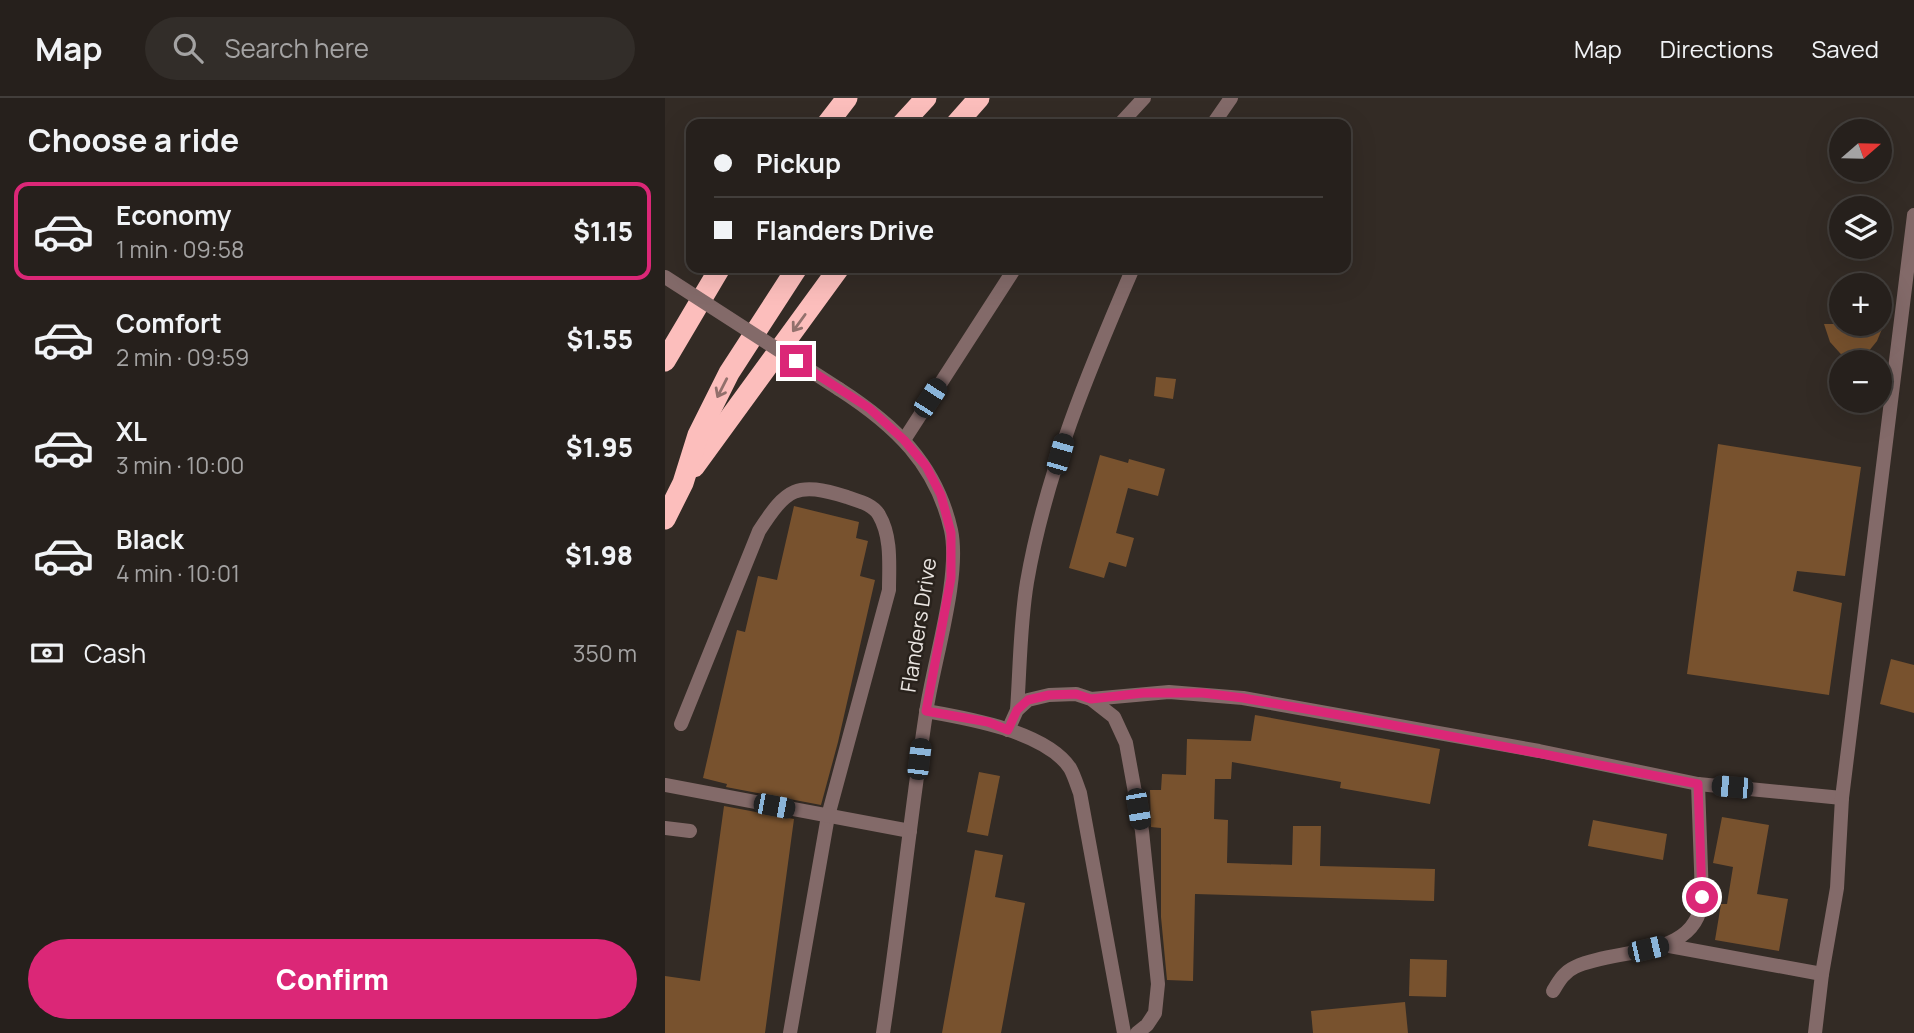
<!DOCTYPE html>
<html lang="en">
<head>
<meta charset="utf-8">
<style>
	body { margin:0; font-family:Manrope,sans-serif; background:#322d29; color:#f1f3f6; height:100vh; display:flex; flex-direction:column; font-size:26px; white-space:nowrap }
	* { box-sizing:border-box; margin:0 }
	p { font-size:23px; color:#a4a3a3 }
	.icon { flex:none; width:38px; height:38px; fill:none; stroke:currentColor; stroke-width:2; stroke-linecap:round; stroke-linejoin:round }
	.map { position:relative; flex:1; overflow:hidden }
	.drawer { display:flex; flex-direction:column; background:#26201c; width:665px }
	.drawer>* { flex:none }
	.top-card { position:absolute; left:21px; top:21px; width:665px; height:154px; border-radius:14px; box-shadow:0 7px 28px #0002,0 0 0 2px #423e3b; display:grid; align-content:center; height:154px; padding:0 28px; background:#26201c }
	.needle { width:46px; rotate:70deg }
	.fabs { position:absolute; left:1164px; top:21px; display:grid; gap:14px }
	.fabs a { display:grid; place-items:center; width:63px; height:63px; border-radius:50%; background:#26201c; box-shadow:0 7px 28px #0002,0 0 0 2px #423e3b; font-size:35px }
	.end { position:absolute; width:32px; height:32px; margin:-16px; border:9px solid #db2777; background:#fff; box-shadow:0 0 0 4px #fff }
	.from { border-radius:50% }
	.car { position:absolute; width:21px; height:42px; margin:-21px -10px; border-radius:9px; box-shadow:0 0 5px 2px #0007; background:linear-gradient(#222 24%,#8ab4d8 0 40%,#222 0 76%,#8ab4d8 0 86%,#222 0) }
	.top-card b { display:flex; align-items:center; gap:24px; height:66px; font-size:26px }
	.top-card b+b { border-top:2px solid #423e3b }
	.top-card i { width:18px; height:18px; background:#f1f3f6 }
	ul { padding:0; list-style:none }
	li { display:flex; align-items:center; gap:21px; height:98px; margin:0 14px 10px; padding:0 14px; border:4px solid transparent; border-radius:14px }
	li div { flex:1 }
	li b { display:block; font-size:26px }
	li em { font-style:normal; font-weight:800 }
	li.current { border-color:#db2777 }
	li>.icon { width:63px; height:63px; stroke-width:1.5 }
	h2 { padding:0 28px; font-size:32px; line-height:84px }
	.pay { display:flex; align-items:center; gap:18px; height:77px; padding:0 28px; font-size:26px }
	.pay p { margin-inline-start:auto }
	.action { display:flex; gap:14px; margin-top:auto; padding:14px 28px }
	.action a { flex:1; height:80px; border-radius:42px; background:#db2777; color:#fff; font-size:28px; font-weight:800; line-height:80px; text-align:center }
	header { display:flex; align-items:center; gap:42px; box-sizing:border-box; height:98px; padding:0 35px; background:#26201c; border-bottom:2px solid #423e3b }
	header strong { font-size:33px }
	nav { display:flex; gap:38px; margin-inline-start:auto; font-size:24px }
	.search { width:490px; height:63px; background:#322d29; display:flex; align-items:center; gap:18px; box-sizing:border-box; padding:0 24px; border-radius:38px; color:#a4a3a3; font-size:26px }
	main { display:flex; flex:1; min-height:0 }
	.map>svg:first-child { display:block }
</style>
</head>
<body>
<header>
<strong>Map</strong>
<div class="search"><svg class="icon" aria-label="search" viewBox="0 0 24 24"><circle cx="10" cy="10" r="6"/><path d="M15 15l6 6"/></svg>Search here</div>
<nav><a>Map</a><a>Directions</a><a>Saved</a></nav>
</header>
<main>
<section class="drawer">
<h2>Choose a ride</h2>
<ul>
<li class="current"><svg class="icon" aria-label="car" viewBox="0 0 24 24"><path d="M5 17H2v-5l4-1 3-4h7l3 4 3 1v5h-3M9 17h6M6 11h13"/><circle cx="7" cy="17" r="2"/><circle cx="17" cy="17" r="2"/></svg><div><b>Economy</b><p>1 min · 09:58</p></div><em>$1.15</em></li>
<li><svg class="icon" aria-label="car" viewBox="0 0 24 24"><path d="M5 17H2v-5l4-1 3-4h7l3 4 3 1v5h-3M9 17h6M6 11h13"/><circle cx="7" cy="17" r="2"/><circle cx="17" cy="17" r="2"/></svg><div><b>Comfort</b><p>2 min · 09:59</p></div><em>$1.55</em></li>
<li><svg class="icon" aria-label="car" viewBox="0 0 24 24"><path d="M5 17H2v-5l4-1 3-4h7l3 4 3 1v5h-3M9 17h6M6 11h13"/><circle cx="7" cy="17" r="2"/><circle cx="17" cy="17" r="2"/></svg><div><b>XL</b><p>3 min · 10:00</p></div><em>$1.95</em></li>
<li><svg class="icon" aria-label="car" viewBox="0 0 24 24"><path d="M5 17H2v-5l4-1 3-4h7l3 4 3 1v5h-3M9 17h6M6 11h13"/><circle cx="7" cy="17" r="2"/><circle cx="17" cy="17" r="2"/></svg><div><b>Black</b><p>4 min · 10:01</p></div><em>$1.98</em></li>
</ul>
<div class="pay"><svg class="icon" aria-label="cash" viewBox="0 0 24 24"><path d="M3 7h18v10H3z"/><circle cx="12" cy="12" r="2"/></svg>Cash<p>350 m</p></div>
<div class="action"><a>Confirm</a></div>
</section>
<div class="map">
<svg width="1249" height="935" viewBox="0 0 1249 935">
	<rect width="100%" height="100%" fill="#332b25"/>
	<g fill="#78522e">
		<path d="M1159,226H1219L1212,243L1195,264H1183L1165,244Z"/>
		<path d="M491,279L511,281L508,301L489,298Z"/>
		<path d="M1053,346L1196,369L1180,478L1132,473L1128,493L1177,505L1164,597L1022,576Z"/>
		<path d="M435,357L463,365L464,361L500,371L493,398L463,390L451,435L469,440L461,469L444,464L439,480L404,470Z"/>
		<path d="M129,408L194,424L191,440L203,443L195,478L210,482L173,644L156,707L61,689L62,686L38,680L72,532L80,534L93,478L112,482Z"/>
		<path d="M1226,561L1249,567V615L1215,606Z"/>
		<path d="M590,617L775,651L765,706L675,690L676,684L567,664L566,681H550L549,721L563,722L562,765L627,767L628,728H656L655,768L770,771L769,803L530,796L528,883L502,882L496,819V730L486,729L485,692H496L497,676L521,677L522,641L586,643Z"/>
		<path d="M314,674L335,678L323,738L302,734Z"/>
		<path d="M59,708L129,721L100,935H0V878L35,883Z"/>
		<path d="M1057,719L1104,727L1092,796L1123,801L1114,853L1050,842L1056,806H1062L1068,769L1048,765Z"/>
		<path d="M928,722L1002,736L998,762L923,748Z"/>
		<path d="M310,752L338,757L330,799L360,805L336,935H277Z"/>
		<path d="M745,861L782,862L781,899L744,898Z"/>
		<path d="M740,904L743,935H648L646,913Z"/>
	</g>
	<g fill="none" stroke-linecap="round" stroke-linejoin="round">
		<g stroke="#836a69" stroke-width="14">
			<path d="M548,26L566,0"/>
			<path d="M426,601L504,594L578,600L874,653L1033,686L1177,700"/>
			<path d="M352,612C355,570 355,526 362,484C381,374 424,272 468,170"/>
			<path d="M16,626L94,433C122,390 131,383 182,399C193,403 208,406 214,417C227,439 224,468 224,492L163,718L125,935"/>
			<path d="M343,632L352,612L363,602L384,597L411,596L426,601L449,619L461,645L477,733L493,886L490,915L482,927L472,935"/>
			<path d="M0,687L245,733"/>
			<path d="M0,730L25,733"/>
			<path d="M999,847L1157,876"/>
			<path d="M888,893C894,883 899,874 910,869C952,849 1034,862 1037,799L1033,686"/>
			<path d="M1150,935L1157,876L1172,790L1177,700L1249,117"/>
		</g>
		<g stroke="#836a69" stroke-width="14">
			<path d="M455,26L479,0"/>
			<path d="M239,342L350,170"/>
			<path d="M261,613C301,620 380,633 405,670C409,677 412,687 415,695L459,935"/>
		</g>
		<path stroke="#836a69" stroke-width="14" d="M174,291C230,327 271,366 286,432C296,479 268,565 261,615C245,721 234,829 218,935"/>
		<g stroke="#fcbebc" stroke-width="21">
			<path d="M162,26L182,0"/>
			<path d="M237,26L261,0"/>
			<path d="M291,26L314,0"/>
			<path d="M0,263L55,170"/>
			<path d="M29,369L174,170"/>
			<path d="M0,421L18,385L33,337L64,275L132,170"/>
		</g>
		<path stroke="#836a69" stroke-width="14" d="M0,179L174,291"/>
	</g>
	<defs><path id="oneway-shaft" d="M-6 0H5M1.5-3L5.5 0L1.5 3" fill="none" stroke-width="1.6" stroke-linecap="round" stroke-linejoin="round" transform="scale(1.75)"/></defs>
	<g stroke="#92706c">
		<use href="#oneway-shaft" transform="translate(134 225) rotate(126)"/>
		<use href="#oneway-shaft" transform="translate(57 290) rotate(117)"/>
	</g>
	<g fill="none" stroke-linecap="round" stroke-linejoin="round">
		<path stroke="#db2777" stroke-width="9" d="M131,263L204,310L239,342L261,368L276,397L286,435V480L261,613L323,624L343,632L352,612L363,602L384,597L411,596L426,601L478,595H538L578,600L691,620L1033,686L1037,799"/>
	</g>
	<g text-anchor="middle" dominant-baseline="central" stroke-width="5" stroke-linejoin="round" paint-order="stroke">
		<g font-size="21" fill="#eae5e1" stroke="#29221c">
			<text transform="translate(253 527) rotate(-81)">Flanders Drive</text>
		</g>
	</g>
</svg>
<div class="fabs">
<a><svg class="needle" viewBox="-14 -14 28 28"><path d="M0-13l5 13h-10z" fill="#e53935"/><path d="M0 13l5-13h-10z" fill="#a4a3a3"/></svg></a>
<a><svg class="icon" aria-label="layers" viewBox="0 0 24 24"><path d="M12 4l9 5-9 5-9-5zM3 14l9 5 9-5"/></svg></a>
<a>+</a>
<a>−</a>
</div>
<i class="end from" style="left:1037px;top:799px"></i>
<i class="end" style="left:131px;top:263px"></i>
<i class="car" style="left:265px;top:300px;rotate:33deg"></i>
<i class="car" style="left:395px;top:356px;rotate:16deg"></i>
<i class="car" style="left:254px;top:661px;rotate:7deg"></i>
<i class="car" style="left:1067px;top:689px;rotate:275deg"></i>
<i class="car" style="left:109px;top:708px;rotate:101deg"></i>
<i class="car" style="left:473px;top:711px;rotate:170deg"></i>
<i class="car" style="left:983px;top:851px;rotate:77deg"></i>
<div class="top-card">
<b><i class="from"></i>Pickup</b>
<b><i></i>Flanders Drive</b>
</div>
</div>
</main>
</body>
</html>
